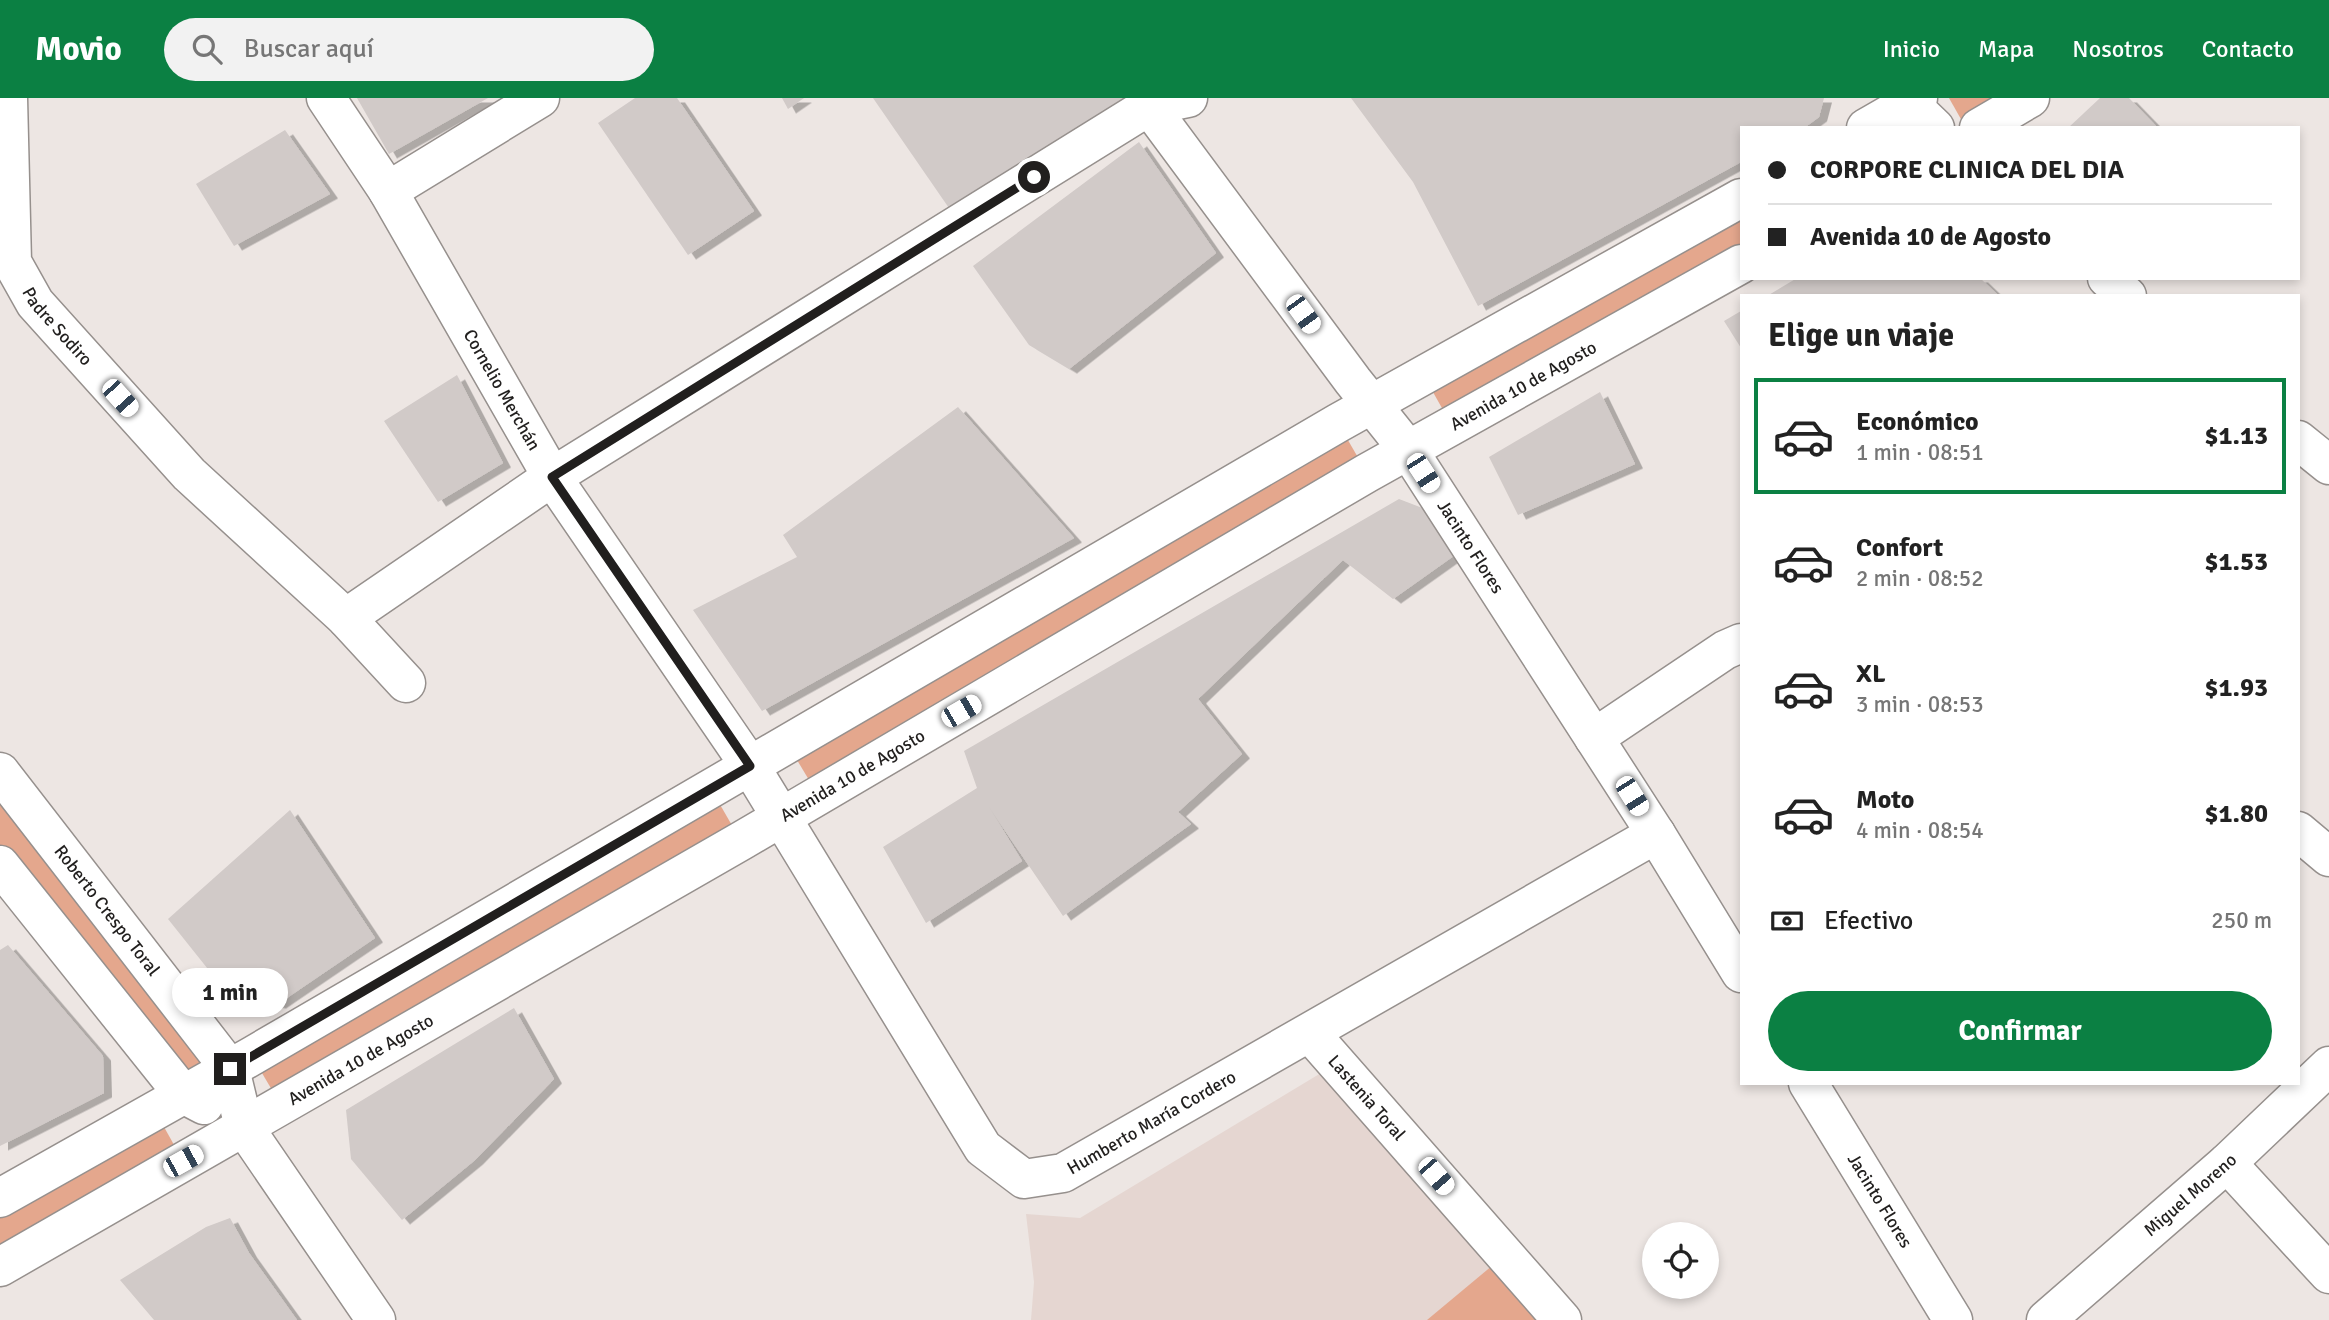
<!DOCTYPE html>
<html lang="es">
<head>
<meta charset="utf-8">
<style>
	body { margin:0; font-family:Signika,sans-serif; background:#f2f2f2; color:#222; height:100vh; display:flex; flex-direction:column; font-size:26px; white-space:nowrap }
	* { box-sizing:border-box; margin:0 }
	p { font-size:23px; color:#767676 }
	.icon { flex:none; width:38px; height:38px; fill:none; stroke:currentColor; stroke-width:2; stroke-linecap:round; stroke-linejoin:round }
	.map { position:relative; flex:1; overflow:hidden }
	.sheet { position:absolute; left:1740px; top:196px; width:560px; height:791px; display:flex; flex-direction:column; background:#fff; border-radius:0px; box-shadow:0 4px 10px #0003 }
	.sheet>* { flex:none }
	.banner { position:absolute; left:1740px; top:28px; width:560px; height:154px; border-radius:0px; box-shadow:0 4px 10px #0003; display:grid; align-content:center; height:154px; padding:0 28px; background:#fff }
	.fabs { position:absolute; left:1642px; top:1124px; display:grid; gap:14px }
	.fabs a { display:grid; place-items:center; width:77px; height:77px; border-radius:50%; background:#fff; box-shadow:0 4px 10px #0003; font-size:35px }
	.end { position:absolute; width:32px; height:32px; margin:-16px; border:9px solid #211f1e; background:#fff; box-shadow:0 0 0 4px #fff }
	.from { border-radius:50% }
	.bubble { position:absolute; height:49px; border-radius:24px; background:#fff; box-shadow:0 4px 10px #0003; font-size:23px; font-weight:700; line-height:49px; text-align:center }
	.car { position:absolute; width:21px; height:42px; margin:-21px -10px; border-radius:9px; box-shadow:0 0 5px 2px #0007; background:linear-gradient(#fff 24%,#345 0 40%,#fff 0 76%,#345 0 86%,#fff 0) }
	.banner b { display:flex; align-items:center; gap:24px; height:66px; font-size:26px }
	.banner b+b { border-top:2px solid #e0e0e0 }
	.banner i { width:18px; height:18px; background:#222 }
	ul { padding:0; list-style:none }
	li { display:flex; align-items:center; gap:21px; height:116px; margin:0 14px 10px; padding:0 14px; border:4px solid transparent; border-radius:0px }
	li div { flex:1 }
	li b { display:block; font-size:26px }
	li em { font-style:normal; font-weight:700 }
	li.active { border-color:#0b8043 }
	li>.icon { width:63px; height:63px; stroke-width:1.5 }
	h2 { padding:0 28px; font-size:32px; line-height:84px }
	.pay { display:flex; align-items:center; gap:18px; height:77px; padding:0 28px; font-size:26px }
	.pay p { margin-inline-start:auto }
	.primary-button { display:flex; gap:14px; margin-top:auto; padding:14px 28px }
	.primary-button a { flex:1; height:80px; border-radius:42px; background:#0b8043; color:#fff; font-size:28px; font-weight:700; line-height:80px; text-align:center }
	header { display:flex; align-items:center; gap:42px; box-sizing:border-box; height:98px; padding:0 35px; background:#0b8043; color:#fff }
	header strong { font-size:33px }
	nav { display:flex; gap:38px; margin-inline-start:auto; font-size:24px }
	.search { width:490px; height:63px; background:#f2f2f2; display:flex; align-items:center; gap:18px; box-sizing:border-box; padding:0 24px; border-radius:38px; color:#767676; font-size:26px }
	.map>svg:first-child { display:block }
</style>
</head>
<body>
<header>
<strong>Movio</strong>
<div class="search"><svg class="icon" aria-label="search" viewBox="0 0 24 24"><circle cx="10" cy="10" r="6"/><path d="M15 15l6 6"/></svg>Buscar aquí</div>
<nav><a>Inicio</a><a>Mapa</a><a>Nosotros</a><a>Contacto</a></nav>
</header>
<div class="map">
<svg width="2329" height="1222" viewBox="0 0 2329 1222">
	<defs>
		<filter id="shadow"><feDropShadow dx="8" dy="4.5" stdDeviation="0" flood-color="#0004"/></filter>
	</defs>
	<rect width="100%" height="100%" fill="#ede6e3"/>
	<path fill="#e5d6d1" d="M1321,975L1541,1222H1031L1034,1184L1026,1116L1080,1120Z"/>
	<g fill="#e4a78d">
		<path d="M1949,0H2030L1966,30Z"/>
		<path d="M1741,100V166L1452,328L1424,278Z"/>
		<path d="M1338,325L1367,375L818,697L788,647Z"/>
		<path d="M0,674L230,971L183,996L0,767Z"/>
		<path d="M711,691L741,743L282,1009L252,958Z"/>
		<path d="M154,1011L183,1063L0,1169V1100Z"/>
		<path d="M1499,1162L1548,1222H1427Z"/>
	</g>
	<g fill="#d1cac8" filter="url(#shadow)">
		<path d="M357,0H488L389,56Z"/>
		<path d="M635,0H677L754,113L688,157L598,25Z"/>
		<path d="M782,0H804L788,11Z"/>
		<path d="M873,0H1124L1128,7L951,113Z"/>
		<path d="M1351,0H1824L1819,19L1804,30H1741V64L1478,208L1413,84Z"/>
		<path d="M2100,0H2129L2158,30H2068Z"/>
		<path d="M285,32L330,96L234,148L196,86Z"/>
		<path d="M1139,44L1216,155L1069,271L1029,247L973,168Z"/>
		<path d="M1797,180H1980L1999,198H1767Z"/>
		<path d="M1741,213V250L1724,223Z"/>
		<path d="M457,277L503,365L438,404L384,323Z"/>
		<path d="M1600,294L1635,366L1518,417L1489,359Z"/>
		<path d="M958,309L1074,440L762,613L693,512L797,459L783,437Z"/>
		<path d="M1399,401L1425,411L1455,457L1393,501L1343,462L1198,601L1242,656L1178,714L1191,726L1063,818L989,709L1022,763L926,825L883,749L977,690L964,653Z"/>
		<path d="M290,712L375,840L278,906L227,895L168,821Z"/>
		<path d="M8,847L103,958L104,995L0,1048V852Z"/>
		<path d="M514,910L554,981L475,1062L402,1122L351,1061L346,1012Z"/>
		<path d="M230,1120L249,1155L297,1222H154L120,1182L206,1129Z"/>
	</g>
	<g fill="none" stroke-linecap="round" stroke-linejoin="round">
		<g stroke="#96908d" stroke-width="41">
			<g id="street">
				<path id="s1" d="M8,0L12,164L35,205L189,376L346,520L406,585"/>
				<path id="s2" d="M326,0L388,93L552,379L750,668L983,1050L1024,1081L1063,1075L1656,736"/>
				<path id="s3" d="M1149,8L1353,283L1409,353L1656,736L1741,875"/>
				<path d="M388,93L540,0"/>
				<path d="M346,520L552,379L1149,8L1188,0"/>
				<path d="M1594,640L1725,552L1741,545"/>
				<path d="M2298,733L2329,759"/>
				<path id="s4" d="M1310,935L1562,1222"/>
				<path id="s5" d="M1808,985L1953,1222"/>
				<path d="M244,1029L376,1222"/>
				<path d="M2227,1065L2329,1176"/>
				<path id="s6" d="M2046,1222L2227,1065L2329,968"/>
			</g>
		</g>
		<g stroke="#96908d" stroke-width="41">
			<g id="secondary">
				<path d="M1909,5L1935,30"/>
				<path d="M1866,30L1918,0"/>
				<path d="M1979,30L2030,0"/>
				<path d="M2107,180L2127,198"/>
				<path d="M2298,342L2329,367"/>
				<path id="s7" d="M0,674L230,971L244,1029"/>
				<path d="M0,767L183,996L204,1007"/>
				<path d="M0,1100L252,958L1338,325L1741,100"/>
				<path id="s8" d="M0,1169L741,743L1367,375L1741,166"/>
			</g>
		</g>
		<use href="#street" stroke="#fff" stroke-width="38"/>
		<use href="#secondary" stroke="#fff" stroke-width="38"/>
	</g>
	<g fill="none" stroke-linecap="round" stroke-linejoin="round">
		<path stroke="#211f1e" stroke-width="9" d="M230,971L750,668L552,379L1034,79"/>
	</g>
	<g text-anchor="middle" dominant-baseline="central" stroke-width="5" stroke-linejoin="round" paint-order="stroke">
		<g font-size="18" fill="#211f1e" stroke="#ede6e3">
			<text stroke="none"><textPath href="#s1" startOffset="243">Padre Sodiro</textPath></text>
			<text stroke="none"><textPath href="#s8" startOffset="1760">Avenida 10 de Agosto</textPath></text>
			<text stroke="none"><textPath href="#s2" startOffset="341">Cornelio Merchán</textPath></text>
			<text stroke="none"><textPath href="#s3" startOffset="546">Jacinto Flores</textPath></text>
			<text stroke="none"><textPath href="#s8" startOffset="984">Avenida 10 de Agosto</textPath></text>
			<text stroke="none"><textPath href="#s7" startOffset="175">Roberto Crespo Toral</textPath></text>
			<text stroke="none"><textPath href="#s8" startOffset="416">Avenida 10 de Agosto</textPath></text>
			<text stroke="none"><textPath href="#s4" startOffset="86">Lastenia Toral</textPath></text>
			<text stroke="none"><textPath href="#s2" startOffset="1432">Humberto María Cordero</textPath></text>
			<text stroke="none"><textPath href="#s6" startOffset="191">Miguel Moreno</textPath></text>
			<text stroke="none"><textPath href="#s5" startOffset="138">Jacinto Flores</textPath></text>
		</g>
	</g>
</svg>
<div class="fabs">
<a><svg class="icon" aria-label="locate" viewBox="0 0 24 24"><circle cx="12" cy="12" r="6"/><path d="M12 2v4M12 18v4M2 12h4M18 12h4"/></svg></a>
</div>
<i class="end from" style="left:1034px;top:79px"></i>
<i class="end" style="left:230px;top:971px"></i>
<div class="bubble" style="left:172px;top:870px;width:116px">1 min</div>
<i class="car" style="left:1303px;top:216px;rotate:144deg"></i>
<i class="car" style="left:120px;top:300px;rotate:138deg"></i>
<i class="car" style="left:1423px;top:375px;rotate:147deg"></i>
<i class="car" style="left:961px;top:613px;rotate:60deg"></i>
<i class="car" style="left:1632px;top:698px;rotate:148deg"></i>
<i class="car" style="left:183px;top:1063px;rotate:61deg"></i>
<i class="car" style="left:1436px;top:1078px;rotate:139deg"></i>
<div class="banner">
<b><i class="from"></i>CORPORE CLINICA DEL DIA</b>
<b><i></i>Avenida 10 de Agosto</b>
</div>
<section class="sheet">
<h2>Elige un viaje</h2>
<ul>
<li class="active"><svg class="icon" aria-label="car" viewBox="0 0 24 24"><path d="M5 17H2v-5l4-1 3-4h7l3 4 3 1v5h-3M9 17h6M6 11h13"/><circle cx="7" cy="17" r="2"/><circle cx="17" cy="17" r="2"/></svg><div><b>Económico</b><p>1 min · 08:51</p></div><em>$1.13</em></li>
<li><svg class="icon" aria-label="car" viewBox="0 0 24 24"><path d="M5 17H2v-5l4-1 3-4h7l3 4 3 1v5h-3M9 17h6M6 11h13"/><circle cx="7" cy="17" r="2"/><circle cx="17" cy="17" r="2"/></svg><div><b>Confort</b><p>2 min · 08:52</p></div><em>$1.53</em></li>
<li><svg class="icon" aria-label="car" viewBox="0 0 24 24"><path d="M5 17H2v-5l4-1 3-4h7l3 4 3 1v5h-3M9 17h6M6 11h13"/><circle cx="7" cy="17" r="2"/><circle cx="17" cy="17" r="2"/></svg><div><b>XL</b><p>3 min · 08:53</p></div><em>$1.93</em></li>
<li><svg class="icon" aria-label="car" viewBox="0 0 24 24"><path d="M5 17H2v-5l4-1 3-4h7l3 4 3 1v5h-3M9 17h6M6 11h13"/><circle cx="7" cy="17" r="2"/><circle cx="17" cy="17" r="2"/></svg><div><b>Moto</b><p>4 min · 08:54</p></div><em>$1.80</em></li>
</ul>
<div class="pay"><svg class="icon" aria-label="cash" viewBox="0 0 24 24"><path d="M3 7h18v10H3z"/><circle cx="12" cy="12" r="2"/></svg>Efectivo<p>250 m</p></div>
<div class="primary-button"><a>Confirmar</a></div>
</section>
</div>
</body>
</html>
